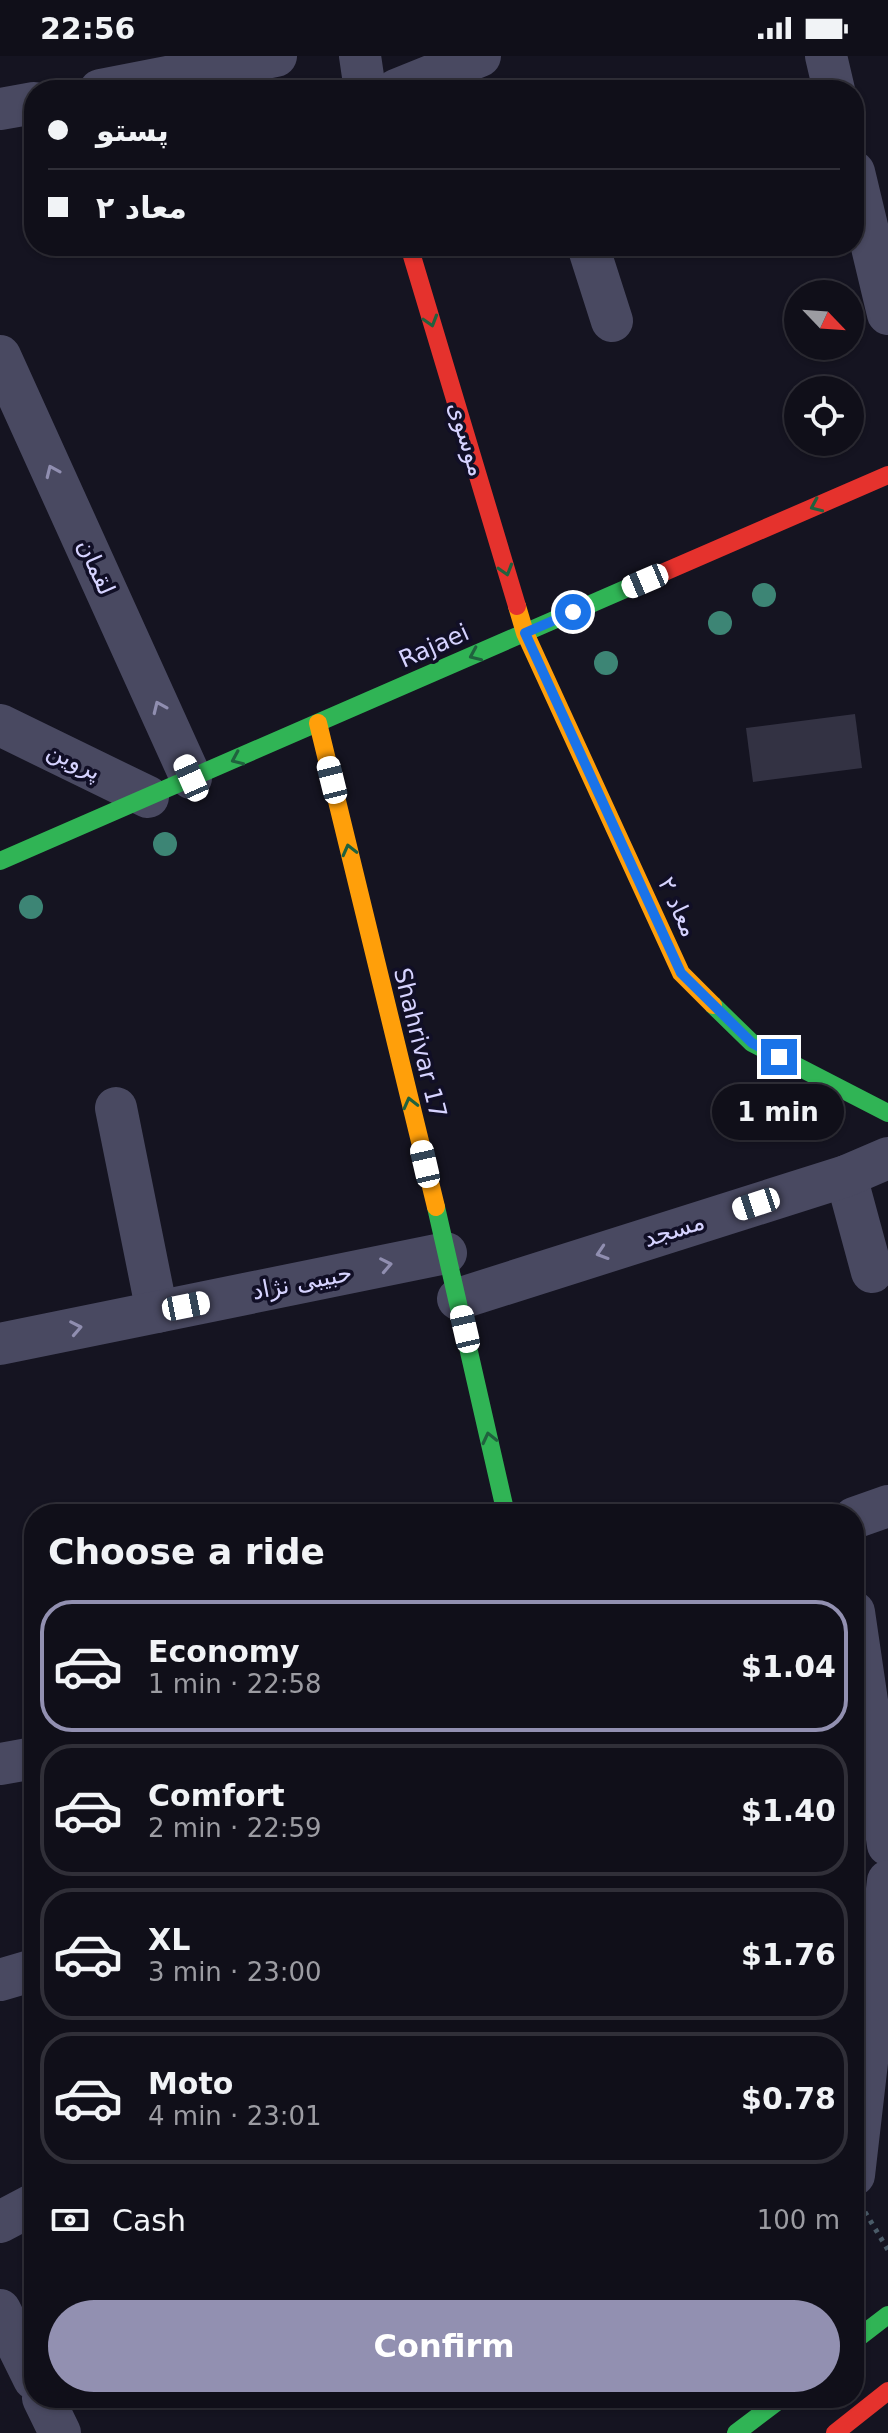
<!DOCTYPE html>
<html lang="en">
<head>
<meta charset="utf-8">
<style>
	body { margin:0; font-family:"DejaVu Sans","Noto Sans Arabic",sans-serif; background:#191822; color:#f1f3f6; height:100vh; display:flex; flex-direction:column; font-size:30px; white-space:nowrap }
	* { box-sizing:border-box; margin:0 }
	p { font-size:26px; color:#9c9ca2 }
	.icon { flex:none; width:44px; height:44px; fill:none; stroke:currentColor; stroke-width:2; stroke-linecap:round; stroke-linejoin:round }
	.map { position:relative; flex:1; overflow:hidden }
	.sheet { position:absolute; left:24px; top:1448px; width:840px; height:904px; display:flex; flex-direction:column; background:#100f19; border-radius:32px; box-shadow:0 2px 6px #0004,0 0 0 2px #302f38 }
	.sheet>* { flex:none }
	.hud { position:absolute; left:24px; top:24px; width:840px; height:176px; border-radius:32px; box-shadow:0 2px 6px #0004,0 0 0 2px #302f38; display:grid; align-content:center; height:176px; padding:0 24px; background:#100f19 }
	.needle { width:52px; rotate:115deg }
	.controls { position:absolute; left:784px; top:224px; display:grid; gap:16px }
	.controls a { display:grid; place-items:center; width:80px; height:80px; border-radius:50%; background:#100f19; box-shadow:0 2px 6px #0004,0 0 0 2px #302f38; font-size:40px }
	.end { position:absolute; width:36px; height:36px; margin:-18px; border:10px solid #1a73e8; background:#fff; box-shadow:0 0 0 4px #fff }
	.from { border-radius:50% }
	.bubble { position:absolute; height:56px; border-radius:28px; background:#100f19; box-shadow:0 2px 6px #0004,0 0 0 2px #302f38; font-size:26px; font-weight:700; line-height:56px; text-align:center }
	.car { position:absolute; width:24px; height:48px; margin:-24px -12px; border-radius:10px; box-shadow:0 0 6px 2px #0007; background:linear-gradient(#fff 24%,#345 0 40%,#fff 0 76%,#345 0 86%,#fff 0) }
	.hud b { display:flex; align-items:center; gap:28px; height:76px; font-size:30px }
	.hud b+b { border-top:2px solid #302f38 }
	.hud i { width:20px; height:20px; background:#f1f3f6 }
	ul { padding:0; list-style:none }
	li { display:flex; align-items:center; gap:24px; height:132px; margin:0 16px 12px; padding:0 8px; border:4px solid #302f38; border-radius:32px }
	li div { flex:1 }
	li b { display:block; font-size:30px }
	li em { font-style:normal; font-weight:700 }
	li.active { border-color:#9290b1 }
	li>.icon { width:72px; height:72px; stroke-width:1.5 }
	h2 { padding:0 24px; font-size:36px; line-height:96px }
	.pay { display:flex; align-items:center; gap:20px; height:88px; padding:0 24px; font-size:30px }
	.pay p { margin-inline-start:auto }
	.button { display:flex; gap:16px; margin-top:auto; padding:16px 24px }
	.button a { flex:1; height:92px; border-radius:48px; background:#9290b1; color:#fff; font-size:32px; font-weight:700; line-height:92px; text-align:center }
	.status { display:flex; justify-content:space-between; align-items:center; height:56px; padding:0 40px; background:#100f19; direction:ltr }
	.status svg { height:22px; fill:currentColor }
	.map>svg:first-child { display:block }
</style>
</head>
<body>
<div class="status"><b>22:56</b><svg viewBox="0 0 49 12"><path d="M0 12V9h3v3zM5 12V6h3v6zM10 12V3h3v9zM15 12V0h3v12zM26 1h20v11H26zM47 4h2v5h-2z"/></svg></div>
<div class="map">
<svg width="888" height="2377" viewBox="0 0 888 2377">
	<rect width="100%" height="100%" fill="#151421"/>
	<path fill="#333243" d="M855,658L862,712L753,726L746,672Z"/>
	<g fill="none" stroke-linecap="round" stroke-linejoin="round">
		<path stroke="#4a5b68" stroke-width="5" stroke-dasharray="4 6" stroke-linecap="butt" d="M865,2156L888,2194"/>
		<g stroke="#494961" stroke-width="42">
			<path d="M360,0L365,34"/>
			<path d="M826,0L834,34"/>
			<path d="M100,34L276,0"/>
			<path d="M396,34L480,0"/>
			<path d="M0,53L34,47"/>
			<path d="M854,116L888,258"/>
			<path d="M588,190L612,265"/>
			<path d="M0,300L191,722"/>
			<path d="M0,669L148,741"/>
			<path d="M116,1052L157,1256"/>
			<path d="M846,1120L872,1216"/>
			<path d="M458,1243L846,1120L888,1102"/>
			<path d="M0,1288L446,1197"/>
			<path d="M854,1462L888,1450"/>
			<path d="M854,1556L888,1789"/>
			<path d="M0,1708L34,1702"/>
			<path d="M0,1924L34,1914"/>
			<path d="M854,2119L888,1825"/>
			<path d="M0,2166L34,2148"/>
			<path d="M0,2254L34,2323"/>
			<path d="M43,2342L60,2377"/>
		</g>
		<g stroke="#30b455" stroke-width="18">
			<path d="M0,805L639,527"/>
			<path d="M713,949L752,987L888,1057"/>
			<path d="M436,1151L506,1458"/>
			<path d="M854,2285L888,2259"/>
			<path d="M736,2377L782,2342"/>
		</g>
		<g stroke="#ff9f0a" stroke-width="18">
			<path d="M517,550L525,577L681,917L713,949"/>
			<path d="M318,667L436,1151"/>
		</g>
		<g stroke="#e5322d" stroke-width="18">
			<path d="M409,190L517,550"/>
			<path d="M639,527L888,419"/>
			<path d="M835,2377L888,2335"/>
		</g>
	</g>
	<g fill="#3d8575">
		<circle cx="764" cy="539" r="12"/>
		<circle cx="720" cy="567" r="12"/>
		<circle cx="606" cy="607" r="12"/>
		<circle cx="165" cy="788" r="12"/>
		<circle cx="31" cy="851" r="12"/>
	</g>
	<defs><path id="oneway-chevron" d="M-2-3.5L2.5 0L-2 3.5" fill="none" stroke-width="1.6" stroke-linecap="round" stroke-linejoin="round" transform="scale(2)"/></defs>
	<g stroke="#20623e">
		<use href="#oneway-chevron" transform="translate(431 265) rotate(73)"/>
		<use href="#oneway-chevron" transform="translate(816 450) rotate(156)"/>
		<use href="#oneway-chevron" transform="translate(506 514) rotate(73)"/>
		<use href="#oneway-chevron" transform="translate(475 599) rotate(156)"/>
		<use href="#oneway-chevron" transform="translate(237 703) rotate(156)"/>
		<use href="#oneway-chevron" transform="translate(349 794) rotate(-104)"/>
		<use href="#oneway-chevron" transform="translate(410 1047) rotate(-104)"/>
		<use href="#oneway-chevron" transform="translate(489 1382) rotate(-103)"/>
	</g>
	<g stroke="#908eb0">
		<use href="#oneway-chevron" transform="translate(52 415) rotate(-114)"/>
		<use href="#oneway-chevron" transform="translate(159 651) rotate(-114)"/>
		<use href="#oneway-chevron" transform="translate(602 1197) rotate(162)"/>
		<use href="#oneway-chevron" transform="translate(386 1209) rotate(-11)"/>
		<use href="#oneway-chevron" transform="translate(76 1272) rotate(-11)"/>
	</g>
	<g fill="none" stroke-linecap="round" stroke-linejoin="round">
		<path stroke="#1a73e8" stroke-width="10" d="M573,556L525,577L681,917L752,987L779,1001"/>
	</g>
	<g text-anchor="middle" dominant-baseline="central" stroke-width="7" stroke-linejoin="round" paint-order="stroke">
		<g font-size="24" fill="#d6d3ff" stroke="#110f26">
			<text transform="translate(467 383) rotate(73)">موسوی</text>
			<text transform="translate(96 511) rotate(66)">لقمان</text>
			<text transform="translate(434 590) rotate(-24)">Rajaei</text>
			<text transform="translate(74 705) rotate(26)">پروین</text>
			<text transform="translate(678 851) rotate(65)">معاد ۲</text>
			<text transform="translate(420 987) rotate(76)">Shahrivar 17</text>
			<text transform="translate(674 1174) rotate(-18)">مسجد</text>
			<text transform="translate(302 1226) rotate(-11)">حبیبی نژاد</text>
		</g>
	</g>
</svg>
<div class="controls">
<a><svg class="needle" viewBox="-14 -14 28 28"><path d="M0-13l5 13h-10z" fill="#e53935"/><path d="M0 13l5-13h-10z" fill="#9c9ca2"/></svg></a>
<a><svg class="icon" aria-label="locate" viewBox="0 0 24 24"><circle cx="12" cy="12" r="6"/><path d="M12 2v4M12 18v4M2 12h4M18 12h4"/></svg></a>
</div>
<i class="end from" style="left:573px;top:556px"></i>
<i class="end" style="left:779px;top:1001px"></i>
<div class="bubble" style="left:712px;top:1028px;width:132px">1 min</div>
<i class="car" style="left:645px;top:525px;rotate:247deg"></i>
<i class="car" style="left:191px;top:722px;rotate:336deg"></i>
<i class="car" style="left:332px;top:724px;rotate:346deg"></i>
<i class="car" style="left:425px;top:1108px;rotate:347deg"></i>
<i class="car" style="left:756px;top:1148px;rotate:252deg"></i>
<i class="car" style="left:186px;top:1250px;rotate:79deg"></i>
<i class="car" style="left:465px;top:1273px;rotate:347deg"></i>
<div class="hud">
<b><i class="from"></i>پستو</b>
<b><i></i>معاد ۲</b>
</div>
<section class="sheet">
<h2>Choose a ride</h2>
<ul>
<li class="active"><svg class="icon" aria-label="car" viewBox="0 0 24 24"><path d="M5 17H2v-5l4-1 3-4h7l3 4 3 1v5h-3M9 17h6M6 11h13"/><circle cx="7" cy="17" r="2"/><circle cx="17" cy="17" r="2"/></svg><div><b>Economy</b><p>1 min · 22:58</p></div><em>$1.04</em></li>
<li><svg class="icon" aria-label="car" viewBox="0 0 24 24"><path d="M5 17H2v-5l4-1 3-4h7l3 4 3 1v5h-3M9 17h6M6 11h13"/><circle cx="7" cy="17" r="2"/><circle cx="17" cy="17" r="2"/></svg><div><b>Comfort</b><p>2 min · 22:59</p></div><em>$1.40</em></li>
<li><svg class="icon" aria-label="car" viewBox="0 0 24 24"><path d="M5 17H2v-5l4-1 3-4h7l3 4 3 1v5h-3M9 17h6M6 11h13"/><circle cx="7" cy="17" r="2"/><circle cx="17" cy="17" r="2"/></svg><div><b>XL</b><p>3 min · 23:00</p></div><em>$1.76</em></li>
<li><svg class="icon" aria-label="car" viewBox="0 0 24 24"><path d="M5 17H2v-5l4-1 3-4h7l3 4 3 1v5h-3M9 17h6M6 11h13"/><circle cx="7" cy="17" r="2"/><circle cx="17" cy="17" r="2"/></svg><div><b>Moto</b><p>4 min · 23:01</p></div><em>$0.78</em></li>
</ul>
<div class="pay"><svg class="icon" aria-label="cash" viewBox="0 0 24 24"><path d="M3 7h18v10H3z"/><circle cx="12" cy="12" r="2"/></svg>Cash<p>100 m</p></div>
<div class="button"><a>Confirm</a></div>
</section>
</div>
</body>
</html>
